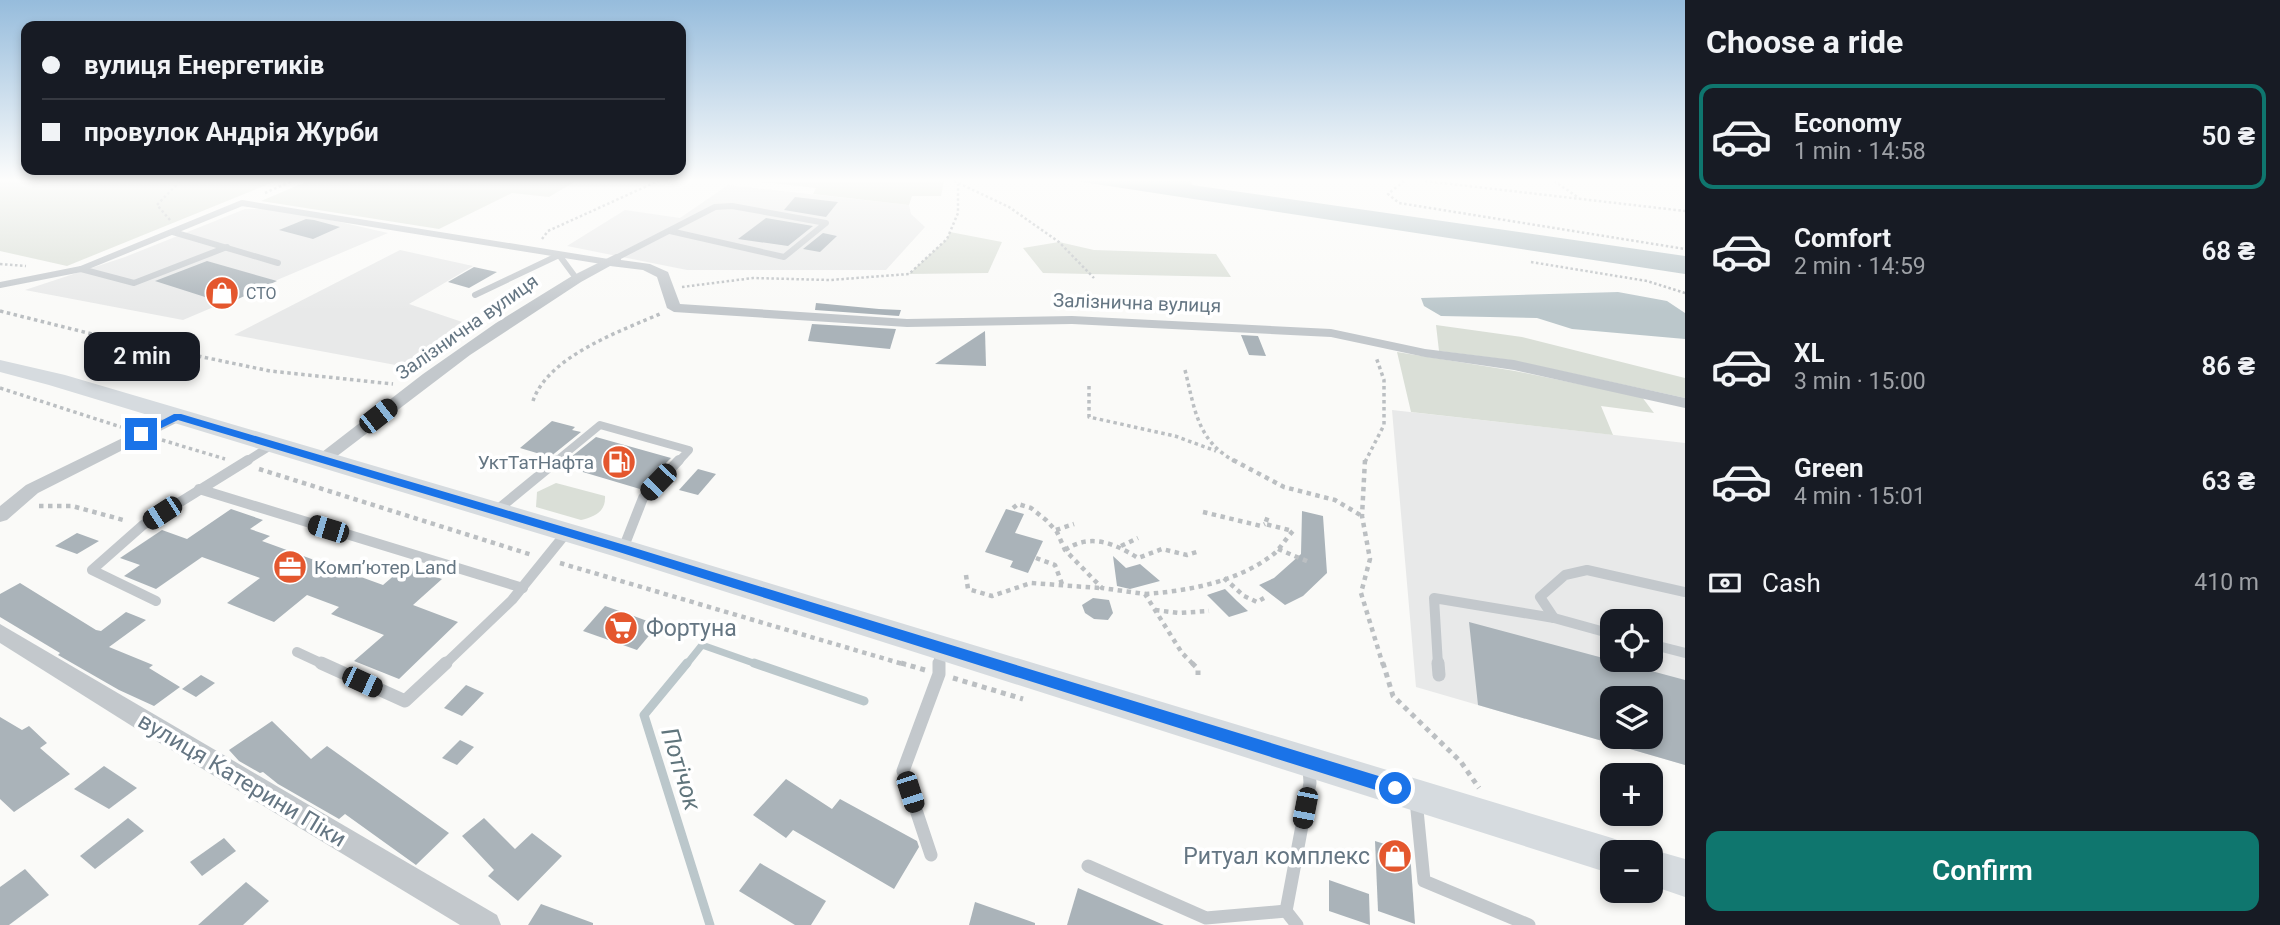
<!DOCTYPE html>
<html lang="en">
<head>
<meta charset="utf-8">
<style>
	body { margin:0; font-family:Roboto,sans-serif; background:#20242c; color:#f1f3f6; height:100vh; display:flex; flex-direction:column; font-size:26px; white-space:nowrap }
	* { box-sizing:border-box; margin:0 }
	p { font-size:23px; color:#9ea1a6 }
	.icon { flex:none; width:38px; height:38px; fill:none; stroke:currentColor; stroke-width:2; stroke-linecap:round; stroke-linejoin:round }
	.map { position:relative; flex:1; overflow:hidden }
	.details { display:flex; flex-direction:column; background:#171b24; width:595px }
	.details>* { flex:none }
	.hud { position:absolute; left:21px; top:21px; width:665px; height:154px; border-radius:14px; box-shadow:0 4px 10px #0003; display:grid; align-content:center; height:154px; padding:0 21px; background:#171b24 }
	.fabs { position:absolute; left:1600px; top:609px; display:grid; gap:14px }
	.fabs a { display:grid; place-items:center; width:63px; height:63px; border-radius:14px; background:#171b24; box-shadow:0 4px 10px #0003; font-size:35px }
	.end { position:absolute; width:32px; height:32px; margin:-16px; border:9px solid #1a73e8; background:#fff; box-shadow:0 0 0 4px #fff }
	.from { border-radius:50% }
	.bubble { position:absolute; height:49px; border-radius:14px; background:#171b24; box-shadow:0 4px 10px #0003; font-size:23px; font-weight:600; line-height:49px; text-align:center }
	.car { position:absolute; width:21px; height:42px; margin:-21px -10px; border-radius:9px; box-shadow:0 0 5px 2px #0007; background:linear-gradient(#222 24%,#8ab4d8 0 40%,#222 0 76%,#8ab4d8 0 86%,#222 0) }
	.hud b { display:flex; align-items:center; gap:24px; height:66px; font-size:26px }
	.hud b+b { border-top:2px solid #363941 }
	.hud i { width:18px; height:18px; background:#f1f3f6 }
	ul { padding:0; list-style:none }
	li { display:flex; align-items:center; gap:21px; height:105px; margin:0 14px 10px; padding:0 7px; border:4px solid transparent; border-radius:14px }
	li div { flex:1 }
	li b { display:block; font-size:26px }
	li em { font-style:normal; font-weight:600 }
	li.current { border-color:#0f766e }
	li>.icon { width:63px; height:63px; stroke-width:1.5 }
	h2 { padding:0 21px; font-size:32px; line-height:84px }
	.pay { display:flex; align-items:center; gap:18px; height:77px; padding:0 21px; font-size:26px }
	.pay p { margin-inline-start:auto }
	.button { display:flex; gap:14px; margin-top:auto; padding:14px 21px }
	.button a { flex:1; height:80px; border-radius:14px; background:#0f766e; color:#fff; font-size:28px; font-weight:600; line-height:80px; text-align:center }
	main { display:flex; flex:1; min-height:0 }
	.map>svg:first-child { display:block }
</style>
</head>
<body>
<main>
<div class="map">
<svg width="1685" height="925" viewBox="0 0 1685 925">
	<rect width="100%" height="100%" fill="#fafaf8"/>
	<g fill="#e8e9e9" fill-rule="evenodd">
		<path d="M728,185L909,205L911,214L925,227L886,270H687L567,246L625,210L680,218Z"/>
		<path d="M245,209H283L388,233L183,320L25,290L125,257Z"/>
		<path d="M400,250L473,266L409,304L474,326L401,366L234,335Z"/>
		<path d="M1392,410L1685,443V765L1416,687ZM1612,621H1650V660H1612ZM1612,698H1650V737H1612Z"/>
	</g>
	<g fill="#dadfd7">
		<path d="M0,181H276L67,266L0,251Z"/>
		<path d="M308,181H576L549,197L512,193L439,229L261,201Z"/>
		<path d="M944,181L941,196H912L909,205L813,194L816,188L761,182Z"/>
		<path d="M950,232L1002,242L988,273L909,274L947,239Z"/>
		<path d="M1059,242L1094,250L1216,254L1231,277L1043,273L1023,248Z"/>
		<path d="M1436,325L1522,337L1685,378V398L1510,360L1439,351Z"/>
		<path d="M1397,352L1515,371L1642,397L1654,413L1601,406L1613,435L1411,412Z"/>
		<path d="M556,483L605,496C606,512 594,517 581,520L536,507L537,492Z"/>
	</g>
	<g fill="#bbc7cb">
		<path d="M1076,181H1191L1192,185L1685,256V274Z"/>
		<path d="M1618,292L1667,301L1685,313V339L1572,329L1537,318L1441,316L1424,306L1421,298Z"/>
	</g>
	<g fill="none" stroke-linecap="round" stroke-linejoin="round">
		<path stroke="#bbc7cb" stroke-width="7" d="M686,665L702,645L759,665"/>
		<g stroke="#bbc7cb" stroke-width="9">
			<path d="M687,663L644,715L710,925"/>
			<path d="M754,663L864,701"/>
		</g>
	</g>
	<g fill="#aab3b9" fill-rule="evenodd">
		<path d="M795,197L838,202L826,217L784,210Z"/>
		<path d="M766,218L813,226L788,246L738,239Z"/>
		<path d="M306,219L314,220L340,227L313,239L279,230Z"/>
		<path d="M823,233L837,236L820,252L803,249Z"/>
		<path d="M207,261L277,281L227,304L155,281Z"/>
		<path d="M474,267L497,272L469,288L448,282Z"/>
		<path d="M816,303L879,309L901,310L899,316L815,310Z"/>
		<path d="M812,324L896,329L890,349L808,341Z"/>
		<path d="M985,331L986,366L935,364Z"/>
		<path d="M1241,335L1258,336L1266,356L1249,355Z"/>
		<path d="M552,421L575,427L572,430L581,432L550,457L520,448Z"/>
		<path d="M596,437L671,458L640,489L566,467L571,463L566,461Z"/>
		<path d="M698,469L716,474L698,495L679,490Z"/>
		<path d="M231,509L263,520L250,529L270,536L262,541L383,585L405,566L442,579L413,605L458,622L399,679L354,661L384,635L331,614L339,607L307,595L274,622L227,603L260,578L202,557L156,589L124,576L140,565L120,558L162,530L187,539Z"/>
		<path d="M1006,509L1024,514L1015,533L1043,541L1028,573L1010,567L1013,561L985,552Z"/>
		<path d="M1302,511L1323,516L1327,573L1303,596L1285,605L1259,585L1274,578L1301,554Z"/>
		<path d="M77,533L99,541L77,554L55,546Z"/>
		<path d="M1113,556L1126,568L1140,564L1160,581L1130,589L1117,586Z"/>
		<path d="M20,583L96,630L101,631L126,612L146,620L109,647L153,665L149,668L180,687L154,706L119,690L58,655L60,653L0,617V594Z"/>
		<path d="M1225,589L1237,601L1248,611L1229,617L1207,595Z"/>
		<path d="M1093,598L1109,600L1113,613L1108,620L1094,619L1085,613L1082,605Z"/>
		<path d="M605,606L631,615L658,625L637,650L583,631Z"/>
		<path d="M1469,622L1685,680V765L1478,705ZM1612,698H1650V737H1612Z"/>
		<path d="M201,675L215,683L196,697L182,689Z"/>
		<path d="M466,685L484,693L462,716L444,708Z"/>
		<path d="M0,717L22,730L29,726L47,743L40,748L70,774L14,812L0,799Z"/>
		<path d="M272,721L311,759L327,746L449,833L416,865L345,814L339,819L278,784L263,772L260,773L239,761L229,750Z"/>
		<path d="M460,740L474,747L457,765L442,758Z"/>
		<path d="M104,766L137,788L109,809L74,789Z"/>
		<path d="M786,779L832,809L840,799L917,841L919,847L894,889L793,830L786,838L753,815Z"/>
		<path d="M128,818L144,831L95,869L80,856Z"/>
		<path d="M484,818L515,849L532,833L562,856L518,901L488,876L494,870L462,836Z"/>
		<path d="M224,838L236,851L202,876L190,862Z"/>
		<path d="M1375,841L1410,852L1415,924L1378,911Z"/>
		<path d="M760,863L826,901L811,925H795L739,891Z"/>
		<path d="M25,869L49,895L9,925H0V887Z"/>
		<path d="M1329,880L1369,894L1370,925L1329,911Z"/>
		<path d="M246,882L269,901L243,925H198Z"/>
		<path d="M1078,888L1164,925H1067Z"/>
		<path d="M975,902L1035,923V925H969Z"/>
		<path d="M541,904L593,923V925H528Z"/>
	</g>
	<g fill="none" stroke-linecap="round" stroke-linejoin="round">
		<g stroke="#bbbfc2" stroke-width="2.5" stroke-dasharray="2.5 2.5" stroke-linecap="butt">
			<path d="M954,181L1009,207L1059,242L1094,278"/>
			<path d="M1404,181L1388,194L1399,203L1685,249"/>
			<path d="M1425,181L1685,211"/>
			<path d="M1554,181L1579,198"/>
			<path d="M265,193L292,181"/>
			<path d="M170,220L157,205L180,181"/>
			<path d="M542,239L548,231L658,181"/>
			<path d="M1531,262L1647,281L1685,293"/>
			<path d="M0,264L26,266"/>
			<path d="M682,287L753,278L830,280L909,274L947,239L958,213V184"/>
		</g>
		<g stroke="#bbbfc2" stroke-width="3.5" stroke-dasharray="3.5 3.5" stroke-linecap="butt">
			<path d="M0,311L92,334L270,371L393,384"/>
			<path d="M1185,370C1195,410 1197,441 1236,462"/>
			<path d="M1089,386V417L1175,436L1216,451"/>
			<path d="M0,388L121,427"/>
			<path d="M533,401C548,356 621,331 662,313"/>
			<path d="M162,440L225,459"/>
			<path d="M1365,462L1384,425V380L1376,357"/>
		</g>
		<g stroke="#bbbfc2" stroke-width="4.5" stroke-dasharray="4.5 4.5" stroke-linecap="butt">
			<path d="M1233,460L1284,487L1335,500L1362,516"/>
			<path d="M1365,460L1362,516L1370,559L1361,593L1383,665"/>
			<path d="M259,469L532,555"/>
			<path d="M39,506H72L127,521"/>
			<path d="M1013,508L1018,504L1031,508L1046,520L1057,532L1065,550L1102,588L1145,594L1182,653L1194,665"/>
			<path d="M1203,512L1261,526L1265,524"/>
			<path d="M1056,530L1074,524"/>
			<path d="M1121,546L1138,538"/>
			<path d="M1278,549L1309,562"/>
			<path d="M1065,550C1090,533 1114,543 1138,558L1162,549L1187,555L1200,551"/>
			<path d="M1036,558L1055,565L1062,584"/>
			<path d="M560,563L906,665"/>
			<path d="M966,575L968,589L992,596L1031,583L1100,588"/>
			<path d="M1224,578L1244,596L1257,602L1264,598"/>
			<path d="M1145,594C1188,591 1236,582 1271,556C1280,550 1285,539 1293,531L1265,524L1268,516"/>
			<path d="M1155,610L1179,613L1209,611"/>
		</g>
		<g stroke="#bbbfc2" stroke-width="5" stroke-dasharray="5 5" stroke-linecap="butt">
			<path d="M901,663L925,670"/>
			<path d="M1192,663L1198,669V675"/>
			<path d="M1383,663L1393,696L1461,762L1479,788"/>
			<path d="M953,678L1023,699"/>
		</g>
		<g stroke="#c3c8cc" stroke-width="6">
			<path d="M173,232L278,263"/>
			<path d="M618,257L715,207L732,206L826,223L784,257L670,231"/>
			<path d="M81,269L134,283L227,247"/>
			<path d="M0,285L81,269L242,203L608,262"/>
			<path d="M475,295L559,255L576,278"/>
		</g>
		<g stroke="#c3c8cc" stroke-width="8">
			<path d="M245,462L272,445"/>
			<path d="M555,462L600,425L689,450L678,462"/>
		</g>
		<g stroke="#c3c8cc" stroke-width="10">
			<path d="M199,489L523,588"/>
			<path d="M497,510L558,460"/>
			<path d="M623,549L643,498L679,460"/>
			<path d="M156,601L92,570L143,525L248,460"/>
			<path d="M1554,618L1540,597L1565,575L1587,570L1685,592"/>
			<path d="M1650,644L1685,653"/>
			<path d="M939,649V665"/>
			<path d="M297,652L325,665"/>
			<path d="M444,665L512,600L567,532"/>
			<path d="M1438,665L1434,598L1554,618L1612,634"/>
		</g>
		<g stroke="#c3c8cc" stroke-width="13">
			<path d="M321,663L405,701L446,663"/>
			<path d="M1438,663L1439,675"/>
			<path d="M1416,800L1424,881L1529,925"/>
			<path d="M931,855L903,771L939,674V663"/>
			<path d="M1088,866L1206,918L1286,911"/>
			<path d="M1297,925L1286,911L1310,783L1309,767"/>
		</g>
		<g fill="#c3c8cc" fill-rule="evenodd">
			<path d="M616,254L620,255L621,260L650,264L668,272L680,304L907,319L1072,316L1331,329L1425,349L1514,360L1685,398V408L1514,370L1425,357L1331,337L1072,324L907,327L674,312L667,308L657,277L643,270L610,266L581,282L470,355L328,463L322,464L313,459L423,374L496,323L572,276Z"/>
			<path d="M178,411L186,416L184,419L38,493L7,520L0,522V506L26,485Z"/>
			<path d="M0,624L497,915L501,925H460L135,728L0,643Z"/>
		</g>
		<g fill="#d6dbdf" fill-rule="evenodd">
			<path d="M0,360L65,375L633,542L1612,838L1625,843L1629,852H1612V874L613,556L49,385L0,372Z"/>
			<path d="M1650,849L1685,859V897L1650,885V852H1641Z"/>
		</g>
	</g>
	<linearGradient id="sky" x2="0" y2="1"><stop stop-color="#96bcdc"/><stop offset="0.58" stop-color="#fdfdfc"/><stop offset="1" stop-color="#fdfdfc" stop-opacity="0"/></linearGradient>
	<rect width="1685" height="311" fill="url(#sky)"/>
	<path fill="#1a73e8" d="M174,414H181L628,546L1395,781L1400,783L1403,788L1400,794L1395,796L619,552L178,420L145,436L136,434Z"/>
	<defs>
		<g id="shop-disc" transform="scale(1.75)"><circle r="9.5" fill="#e4572e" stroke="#fff"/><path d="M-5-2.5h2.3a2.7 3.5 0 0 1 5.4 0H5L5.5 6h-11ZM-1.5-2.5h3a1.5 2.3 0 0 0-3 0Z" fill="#fff"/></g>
		<g id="fuel-disc" transform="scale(1.75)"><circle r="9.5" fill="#e4572e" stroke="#fff"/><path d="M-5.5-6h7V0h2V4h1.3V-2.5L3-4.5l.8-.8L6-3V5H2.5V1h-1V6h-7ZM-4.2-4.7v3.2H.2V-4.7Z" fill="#fff"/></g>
		<g id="office-disc" transform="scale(1.75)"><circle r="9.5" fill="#e4572e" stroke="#fff"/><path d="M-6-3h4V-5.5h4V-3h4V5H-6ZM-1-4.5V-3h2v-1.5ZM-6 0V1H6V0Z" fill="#fff"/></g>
		<g id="supermarket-disc" transform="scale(1.75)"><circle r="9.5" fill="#e4572e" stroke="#fff"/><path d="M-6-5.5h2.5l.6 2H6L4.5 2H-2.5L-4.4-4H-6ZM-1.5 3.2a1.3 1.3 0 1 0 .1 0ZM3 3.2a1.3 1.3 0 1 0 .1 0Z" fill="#fff"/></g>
	</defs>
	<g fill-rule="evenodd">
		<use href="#shop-disc" x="222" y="293"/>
		<use href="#fuel-disc" x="619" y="462"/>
		<use href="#office-disc" x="290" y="567"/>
		<use href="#supermarket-disc" x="621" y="628"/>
		<use href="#shop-disc" x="1395" y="856"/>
	</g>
	<g text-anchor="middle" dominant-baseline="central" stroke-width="7" stroke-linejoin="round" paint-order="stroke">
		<g font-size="16" fill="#657683" stroke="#fff" text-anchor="start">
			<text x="246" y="293">СТО</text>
		</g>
		<g font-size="19" fill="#657683" stroke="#fff">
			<text transform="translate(1137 303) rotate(2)">Залізнична вулиця</text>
			<text transform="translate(467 327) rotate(-35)">Залізнична вулиця</text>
		</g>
		<g font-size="19" fill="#657683" stroke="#fff" text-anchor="end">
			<text x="594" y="462">УктТатНафта</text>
			<text x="314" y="567" text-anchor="start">Комп’ютер Land</text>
		</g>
		<g font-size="23" fill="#657683" stroke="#fff" text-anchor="start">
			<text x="646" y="628">Фортуна</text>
			<text x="1370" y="856" text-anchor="end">Ритуал комплекс</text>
		</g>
		<g font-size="23" fill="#657683" stroke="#fff">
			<text transform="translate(242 780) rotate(31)">вулиця Катерини Піки</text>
		</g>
		<g font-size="24" font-style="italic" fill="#60757c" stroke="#fff">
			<text transform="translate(681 769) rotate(73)">Потічок</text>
		</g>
	</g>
</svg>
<div class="fabs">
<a><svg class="icon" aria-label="locate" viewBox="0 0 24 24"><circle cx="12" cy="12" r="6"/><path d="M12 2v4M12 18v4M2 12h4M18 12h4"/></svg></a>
<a><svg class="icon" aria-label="layers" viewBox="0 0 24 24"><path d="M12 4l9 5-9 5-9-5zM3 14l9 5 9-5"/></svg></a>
<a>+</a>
<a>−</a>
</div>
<i class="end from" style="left:1395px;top:788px"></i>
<i class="end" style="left:141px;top:434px"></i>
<div class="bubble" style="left:84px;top:332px;width:116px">2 min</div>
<i class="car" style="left:378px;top:416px;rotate:52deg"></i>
<i class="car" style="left:658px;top:482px;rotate:224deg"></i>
<i class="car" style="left:162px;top:513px;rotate:237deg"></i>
<i class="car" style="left:328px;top:529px;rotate:287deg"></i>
<i class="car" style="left:362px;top:682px;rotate:115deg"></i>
<i class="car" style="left:910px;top:792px;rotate:162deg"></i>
<i class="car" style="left:1305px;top:808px;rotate:191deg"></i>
<div class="hud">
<b><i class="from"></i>вулиця Енергетиків</b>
<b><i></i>провулок Андрія Журби</b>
</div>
</div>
<section class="details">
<h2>Choose a ride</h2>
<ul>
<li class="current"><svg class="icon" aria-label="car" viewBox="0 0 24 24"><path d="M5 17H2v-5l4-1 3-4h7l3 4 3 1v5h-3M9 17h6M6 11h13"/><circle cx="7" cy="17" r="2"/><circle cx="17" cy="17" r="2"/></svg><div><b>Economy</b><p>1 min · 14:58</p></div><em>50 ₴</em></li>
<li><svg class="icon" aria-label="car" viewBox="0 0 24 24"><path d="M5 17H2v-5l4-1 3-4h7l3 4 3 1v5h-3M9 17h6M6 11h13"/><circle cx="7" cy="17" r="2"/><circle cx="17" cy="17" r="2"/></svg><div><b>Comfort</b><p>2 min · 14:59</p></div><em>68 ₴</em></li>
<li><svg class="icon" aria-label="car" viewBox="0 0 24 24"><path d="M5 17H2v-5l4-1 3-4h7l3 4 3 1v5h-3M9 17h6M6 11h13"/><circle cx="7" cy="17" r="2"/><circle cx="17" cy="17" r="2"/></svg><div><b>XL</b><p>3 min · 15:00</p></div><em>86 ₴</em></li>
<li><svg class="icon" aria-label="car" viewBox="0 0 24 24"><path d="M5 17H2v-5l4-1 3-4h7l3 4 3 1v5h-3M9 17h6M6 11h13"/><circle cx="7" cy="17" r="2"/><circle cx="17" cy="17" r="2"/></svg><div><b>Green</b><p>4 min · 15:01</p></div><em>63 ₴</em></li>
</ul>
<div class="pay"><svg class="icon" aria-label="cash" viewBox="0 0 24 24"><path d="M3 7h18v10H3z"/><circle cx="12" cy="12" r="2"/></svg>Cash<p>410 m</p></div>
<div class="button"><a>Confirm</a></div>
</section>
</main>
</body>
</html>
